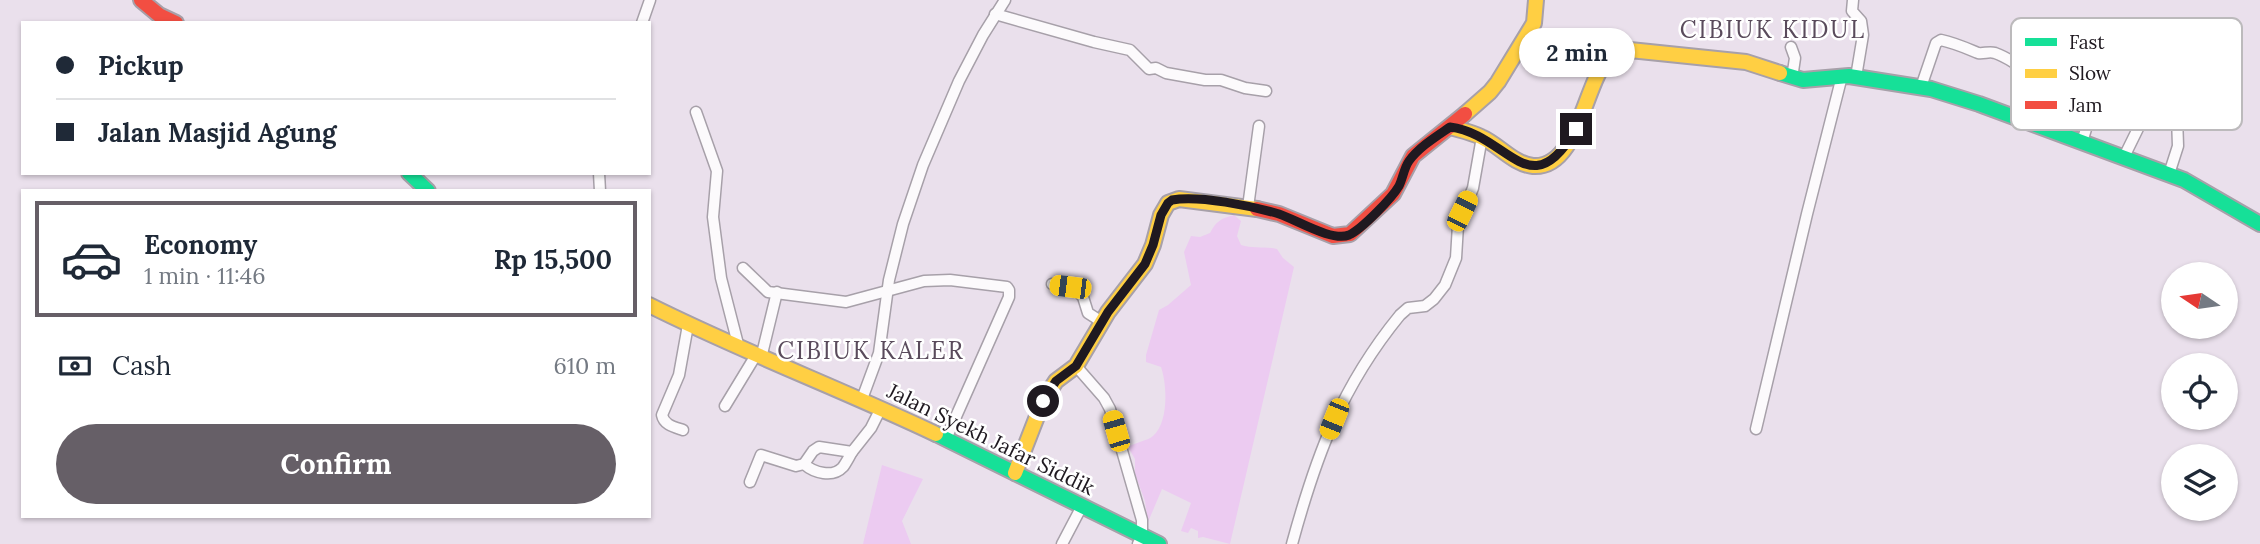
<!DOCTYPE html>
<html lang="en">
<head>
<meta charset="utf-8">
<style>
	body { margin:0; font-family:Lora,serif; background:#f6f6f7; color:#1f2937; height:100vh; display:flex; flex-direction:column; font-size:26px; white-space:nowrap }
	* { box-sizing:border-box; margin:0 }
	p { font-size:23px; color:#747a83 }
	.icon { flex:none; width:38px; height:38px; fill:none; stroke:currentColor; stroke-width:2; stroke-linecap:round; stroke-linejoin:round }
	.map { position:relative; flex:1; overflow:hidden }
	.sheet { position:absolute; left:21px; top:189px; width:630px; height:329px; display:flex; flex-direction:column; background:#fff; border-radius:0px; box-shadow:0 2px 5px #0004 }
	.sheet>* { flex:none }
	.banner { position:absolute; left:21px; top:21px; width:630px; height:154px; border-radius:0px; box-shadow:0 2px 5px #0004; display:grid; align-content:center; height:154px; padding:0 35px; background:#fff }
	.needle { width:46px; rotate:283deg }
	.fabs { position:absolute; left:2161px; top:262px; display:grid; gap:14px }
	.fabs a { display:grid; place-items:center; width:77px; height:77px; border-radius:50%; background:#fff; box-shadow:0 2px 5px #0004; font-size:35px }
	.end { position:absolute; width:32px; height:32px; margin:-16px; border:9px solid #1f1920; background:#fff; box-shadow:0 0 0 4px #fff }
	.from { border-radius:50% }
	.bubble { position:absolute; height:49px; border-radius:24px; background:#fff; box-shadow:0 2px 5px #0004; font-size:23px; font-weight:700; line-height:49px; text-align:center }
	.car { position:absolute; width:21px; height:42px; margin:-21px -10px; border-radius:9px; box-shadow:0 0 5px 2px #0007; background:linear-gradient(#f5c518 24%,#345 0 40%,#f5c518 0 76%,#345 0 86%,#f5c518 0) }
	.banner b { display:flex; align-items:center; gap:24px; height:66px; font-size:26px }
	.banner b+b { border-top:2px solid #e0e1e3 }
	.banner i { width:18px; height:18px; background:#1f2937 }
	ul { padding:12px 0 0; list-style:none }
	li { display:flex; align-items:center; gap:21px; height:116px; margin:0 14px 10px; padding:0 21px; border:4px solid #e0e1e3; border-radius:0px }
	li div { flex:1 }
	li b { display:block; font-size:26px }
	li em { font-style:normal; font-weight:700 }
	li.active { border-color:#665f67 }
	li>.icon { width:63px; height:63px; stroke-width:1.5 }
	.pay { display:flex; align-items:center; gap:18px; height:77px; padding:0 35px; font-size:26px }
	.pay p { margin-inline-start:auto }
	.cta { display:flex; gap:14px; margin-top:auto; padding:14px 35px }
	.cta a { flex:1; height:80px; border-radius:42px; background:#665f67; color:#fff; font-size:28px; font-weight:700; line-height:80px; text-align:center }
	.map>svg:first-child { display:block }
</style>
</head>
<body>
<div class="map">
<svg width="2260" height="544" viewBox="0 0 2260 544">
	<rect width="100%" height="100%" fill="#eae0ec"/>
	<g fill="#eccbf1">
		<path d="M1234,215L1241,221L1237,236L1241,245C1253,249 1265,246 1277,249L1283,258L1294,267L1230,544L1203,537L1198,538V531L1191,528L1188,533L1181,531L1191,503L1162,489L1148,522L1145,501L1135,474V459L1128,447C1136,442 1147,441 1153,436C1169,422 1167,384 1161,367L1146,362V355L1159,310L1168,305L1191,285L1184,252L1191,236L1200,237L1210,233C1216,221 1222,218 1234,215Z"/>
		<path d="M882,465L923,479L902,521L911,544H863Z"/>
	</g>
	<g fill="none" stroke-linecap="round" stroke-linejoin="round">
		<g stroke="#a7a0a9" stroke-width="13">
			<g id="street">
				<path d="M1853,0L1852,11L1861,21L1863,35L1856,77"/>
				<path d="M995,14L1094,42L1130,50L1149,69L1156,68L1166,73L1205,80H1221L1245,88L1266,91"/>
				<path d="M642,23L650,0"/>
				<path d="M1791,47L1795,58L1792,78"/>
				<path d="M1921,87L1936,43L1941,40C1955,43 1966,48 1978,53C1984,54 1989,51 1995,53C2020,62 2021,76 2052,66"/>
				<path d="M696,112L717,171L713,217L721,278L739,348"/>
				<path d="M2082,142L2098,90L2107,78L2115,76L2142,96L2177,117L2178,146L2169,174"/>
				<path d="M2124,157L2151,102"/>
				<path d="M599,173L600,191"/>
				<path d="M1248,207L1259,126"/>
				<path d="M743,268L768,292L846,302L924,281L950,280L1007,287L1009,290V297L946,439"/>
				<path d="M1052,284L1075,289L1083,297L1088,313L1102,322"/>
				<path d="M761,358L777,292"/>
				<path d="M1076,366L1104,398L1110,409L1142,520V536L1138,544"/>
				<path d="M862,399L879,353L889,280L903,224L923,165L959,81L983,35L1005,0"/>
				<path d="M725,406L756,355"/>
				<path d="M1756,429L1807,214L1842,76"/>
				<path d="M683,430C674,427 664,425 662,415L679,375L688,325"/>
				<path d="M804,464C814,473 833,478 843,467C846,463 849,457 852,452"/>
				<path d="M750,482L761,455L796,466L804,464L813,451L819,447L852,452L871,428L881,408"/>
				<path d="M1062,544L1082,506"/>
				<path d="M1292,544C1316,456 1341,387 1400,315L1408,308L1425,306L1434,299L1445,285L1456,258L1458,225L1473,188L1482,137"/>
			</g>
		</g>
		<g stroke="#a7a0a9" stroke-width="18">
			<g id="fast">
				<path d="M1780,73L1803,80L1849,76L1931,89L1979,104L2184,180L2260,224"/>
				<path d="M409,173L428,191"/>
				<path d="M936,434L1159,544"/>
			</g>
		</g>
		<g stroke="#a7a0a9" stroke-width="18">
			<g id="slow">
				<path d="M1465,114L1490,92L1498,82L1534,23L1536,0"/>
				<path d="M1450,127C1460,130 1471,132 1481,137C1498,144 1513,164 1533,166C1579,169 1584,81 1610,56C1615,51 1623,51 1630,50L1746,62L1780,73"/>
				<path d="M649,305C743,352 841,389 936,434"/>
				<path d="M1015,473L1043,401L1056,381L1076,366L1108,312L1145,264L1153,245L1161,215L1168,203L1179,199L1257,209"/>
			</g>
		</g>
		<g stroke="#a7a0a9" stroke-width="18">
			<g id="jam">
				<path d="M141,0L159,15L176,23"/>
				<path d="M1257,209L1279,214L1333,236L1350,234L1393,194L1413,156L1465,114"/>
			</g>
		</g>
		<use href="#street" stroke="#fcfafc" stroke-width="10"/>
		<use href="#fast" stroke="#16e098" stroke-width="14"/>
		<use href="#slow" stroke="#ffcf43" stroke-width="14"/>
		<use href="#jam" stroke="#f24e42" stroke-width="14"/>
	</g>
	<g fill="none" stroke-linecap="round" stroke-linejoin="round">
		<path stroke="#1f1920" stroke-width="9" d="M1043,401L1056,381L1076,366L1108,312L1145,264L1153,245L1161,215L1168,203L1172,200C1199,195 1252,206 1279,214C1297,220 1332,242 1349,235C1362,229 1392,198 1399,186C1403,178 1404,168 1409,161C1419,147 1437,136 1450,127C1508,134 1530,209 1576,129"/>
	</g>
	<g text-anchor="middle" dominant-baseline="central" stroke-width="5" stroke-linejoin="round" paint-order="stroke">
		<g font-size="21" fill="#1f1920" stroke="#fff">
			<text transform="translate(991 439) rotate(26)">Jalan Syekh Jafar Siddik</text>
		</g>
		<g font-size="24" letter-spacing="2" fill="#5a4b5c" stroke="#fff">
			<text x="1773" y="29">CIBIUK KIDUL</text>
			<text x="871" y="350">CIBIUK KALER</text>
		</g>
	</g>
	<rect x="2011" y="18" width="231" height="112" rx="10" fill="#fff" stroke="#bcbabc" stroke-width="2"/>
	<rect x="2025" y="38" width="32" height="8" fill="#16e098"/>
	<rect x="2025" y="69" width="32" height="9" fill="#ffcf43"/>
	<rect x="2025" y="101" width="32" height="8" fill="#f24e42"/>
	<g font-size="19" fill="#1f1920">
		<text x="2069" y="49">Fast</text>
		<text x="2069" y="80">Slow</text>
		<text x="2069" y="112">Jam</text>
	</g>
</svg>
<div class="fabs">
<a><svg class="needle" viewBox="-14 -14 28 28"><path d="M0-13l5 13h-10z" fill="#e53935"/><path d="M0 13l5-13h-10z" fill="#747a83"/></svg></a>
<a><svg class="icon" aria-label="locate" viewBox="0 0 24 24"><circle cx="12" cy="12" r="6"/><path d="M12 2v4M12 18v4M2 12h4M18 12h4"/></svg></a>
<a><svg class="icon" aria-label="layers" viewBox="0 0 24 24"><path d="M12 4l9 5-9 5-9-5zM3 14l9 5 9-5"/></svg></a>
</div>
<i class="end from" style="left:1043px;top:401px"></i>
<i class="end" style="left:1576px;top:129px"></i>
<div class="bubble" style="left:1519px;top:28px;width:116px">2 min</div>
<i class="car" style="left:1462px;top:211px;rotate:26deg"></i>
<i class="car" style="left:1070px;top:287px;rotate:277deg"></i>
<i class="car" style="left:1334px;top:419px;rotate:202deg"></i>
<i class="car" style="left:1116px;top:431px;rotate:344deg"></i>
<div class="banner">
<b><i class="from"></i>Pickup</b>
<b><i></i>Jalan Masjid Agung</b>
</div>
<section class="sheet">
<ul>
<li class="active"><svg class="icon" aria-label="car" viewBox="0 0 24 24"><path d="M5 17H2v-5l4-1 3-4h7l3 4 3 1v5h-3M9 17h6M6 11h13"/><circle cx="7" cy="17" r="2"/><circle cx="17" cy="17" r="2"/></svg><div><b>Economy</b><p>1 min · 11:46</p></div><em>Rp 15,500</em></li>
</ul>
<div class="pay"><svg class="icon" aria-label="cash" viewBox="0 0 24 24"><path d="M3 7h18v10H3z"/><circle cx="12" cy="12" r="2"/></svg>Cash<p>610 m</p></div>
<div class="cta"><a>Confirm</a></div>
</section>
</div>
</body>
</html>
